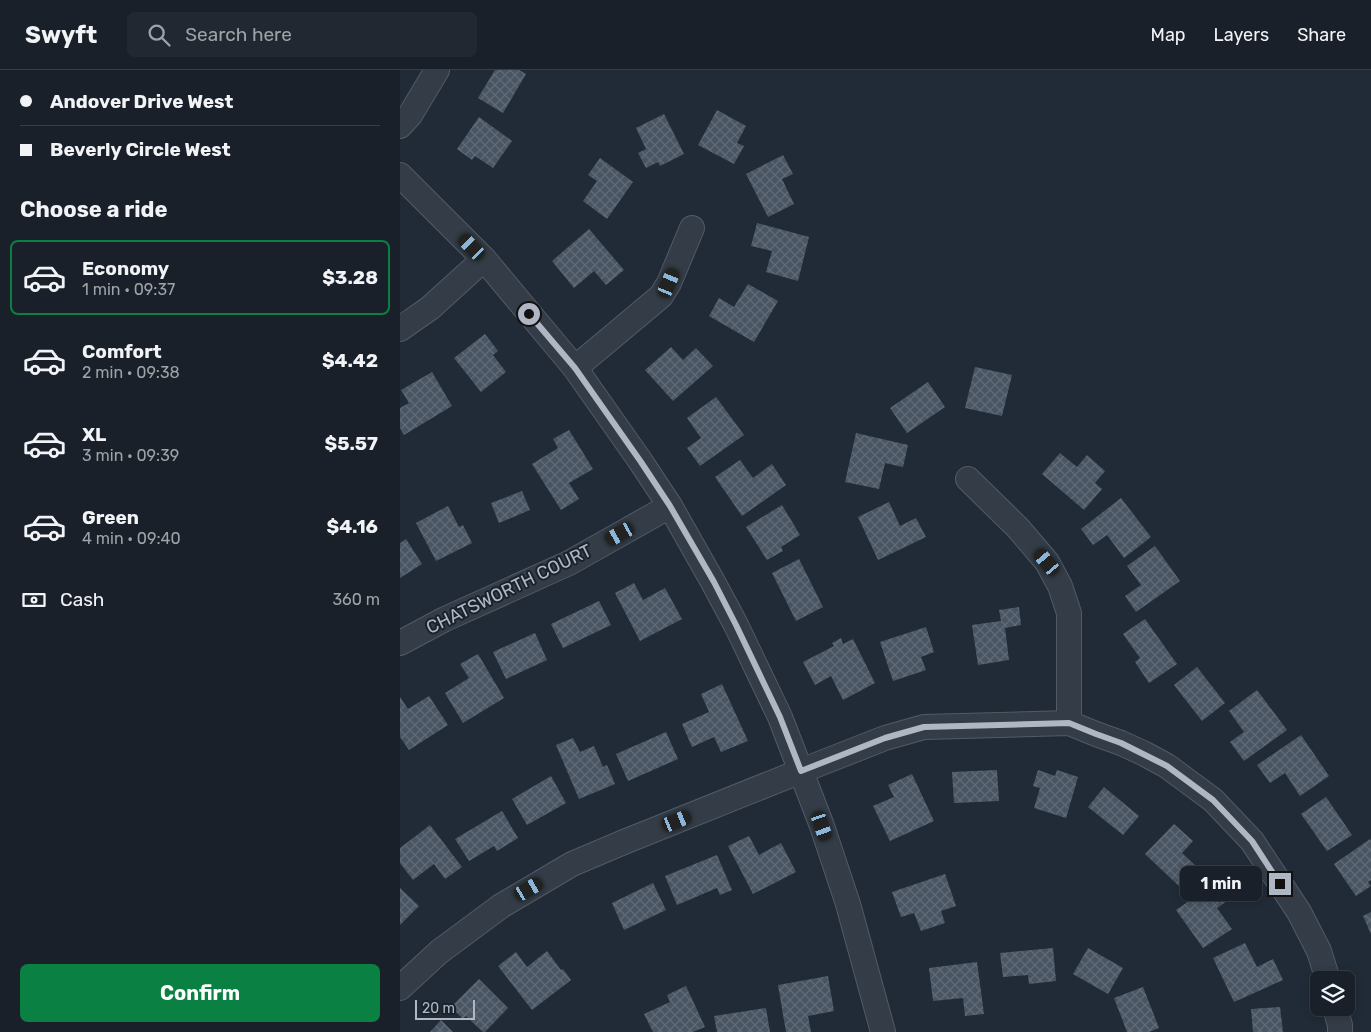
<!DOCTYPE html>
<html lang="en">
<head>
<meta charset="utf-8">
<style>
	body { margin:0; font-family:Rubik,sans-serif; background:#222831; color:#f1f3f6; height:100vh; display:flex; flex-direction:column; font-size:19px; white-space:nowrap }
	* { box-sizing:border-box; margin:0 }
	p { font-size:16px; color:#9fa3a8 }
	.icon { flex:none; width:28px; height:28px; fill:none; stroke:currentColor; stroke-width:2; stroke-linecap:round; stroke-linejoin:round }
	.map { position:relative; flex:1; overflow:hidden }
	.drawer { display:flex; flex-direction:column; background:#192029; width:400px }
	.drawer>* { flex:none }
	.banner { display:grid; align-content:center; height:110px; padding:0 20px; background:#192029 }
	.fabs { position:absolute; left:910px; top:901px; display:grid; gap:10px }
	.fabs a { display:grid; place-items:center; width:45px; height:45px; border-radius:8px; background:#192029; box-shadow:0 2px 8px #0003,0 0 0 1px #373e46; font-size:25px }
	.scale { position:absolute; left:15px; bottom:12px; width:60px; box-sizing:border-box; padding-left:5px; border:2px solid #afb7c4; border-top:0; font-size:14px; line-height:18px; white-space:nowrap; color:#afb7c4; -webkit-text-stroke:4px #1a222c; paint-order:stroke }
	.end { position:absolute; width:22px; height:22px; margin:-11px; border:6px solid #afb7c4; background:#111; box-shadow:0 0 0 2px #111 }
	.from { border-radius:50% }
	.bubble { position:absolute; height:35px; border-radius:8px; background:#192029; box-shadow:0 2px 8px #0003,0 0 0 1px #373e46; font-size:16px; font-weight:700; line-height:35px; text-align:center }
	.car { position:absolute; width:15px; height:30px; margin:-15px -8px; border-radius:6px; box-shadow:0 0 4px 1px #0007; background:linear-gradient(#222 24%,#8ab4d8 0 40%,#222 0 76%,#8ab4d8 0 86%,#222 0) }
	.banner b { display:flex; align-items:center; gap:18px; height:48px; font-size:19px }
	.banner b+b { border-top:1px solid #373e46 }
	.banner i { width:12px; height:12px; background:#f1f3f6 }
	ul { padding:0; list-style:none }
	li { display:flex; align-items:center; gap:15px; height:75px; margin:0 10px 8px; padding:0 10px; border:2px solid transparent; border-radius:8px }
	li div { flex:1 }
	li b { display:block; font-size:19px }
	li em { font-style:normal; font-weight:700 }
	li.current { border-color:#0b8043 }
	li>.icon { width:45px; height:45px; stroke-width:1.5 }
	h2 { padding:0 20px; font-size:22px; line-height:60px }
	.pay { display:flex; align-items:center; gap:12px; height:55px; padding:0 20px; font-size:19px }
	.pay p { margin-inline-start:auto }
	.action { display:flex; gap:10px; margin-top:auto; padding:10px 20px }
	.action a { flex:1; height:58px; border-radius:8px; background:#0b8043; color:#fff; font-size:20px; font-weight:700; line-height:58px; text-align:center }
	header { display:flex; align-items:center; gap:30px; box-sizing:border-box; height:70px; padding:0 25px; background:#192029; border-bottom:1px solid #373e46 }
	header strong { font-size:24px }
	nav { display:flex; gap:28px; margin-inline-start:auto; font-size:18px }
	.search { width:350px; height:45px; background:#222831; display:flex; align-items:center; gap:12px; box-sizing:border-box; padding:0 18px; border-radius:8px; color:#9fa3a8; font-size:19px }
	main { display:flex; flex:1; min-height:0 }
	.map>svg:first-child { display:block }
</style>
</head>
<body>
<header>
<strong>Swyft</strong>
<div class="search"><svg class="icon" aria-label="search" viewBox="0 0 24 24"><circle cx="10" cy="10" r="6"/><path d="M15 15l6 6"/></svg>Search here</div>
<nav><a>Map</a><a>Layers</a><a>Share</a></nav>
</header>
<main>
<section class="drawer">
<div class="banner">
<b><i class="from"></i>Andover Drive West</b>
<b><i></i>Beverly Circle West</b>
</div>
<h2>Choose a ride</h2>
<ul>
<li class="current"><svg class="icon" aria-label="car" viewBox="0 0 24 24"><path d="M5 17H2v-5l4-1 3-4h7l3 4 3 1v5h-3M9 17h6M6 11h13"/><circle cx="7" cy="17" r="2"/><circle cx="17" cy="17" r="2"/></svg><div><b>Economy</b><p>1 min · 09:37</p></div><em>$3.28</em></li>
<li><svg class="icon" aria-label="car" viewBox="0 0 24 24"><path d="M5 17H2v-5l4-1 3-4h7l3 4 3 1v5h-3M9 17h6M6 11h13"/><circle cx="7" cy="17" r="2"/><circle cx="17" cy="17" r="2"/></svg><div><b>Comfort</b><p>2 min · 09:38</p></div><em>$4.42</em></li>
<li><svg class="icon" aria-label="car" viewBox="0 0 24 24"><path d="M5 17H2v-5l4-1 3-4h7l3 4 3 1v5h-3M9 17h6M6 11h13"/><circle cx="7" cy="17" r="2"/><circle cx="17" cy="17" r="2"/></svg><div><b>XL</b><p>3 min · 09:39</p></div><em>$5.57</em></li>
<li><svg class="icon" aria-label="car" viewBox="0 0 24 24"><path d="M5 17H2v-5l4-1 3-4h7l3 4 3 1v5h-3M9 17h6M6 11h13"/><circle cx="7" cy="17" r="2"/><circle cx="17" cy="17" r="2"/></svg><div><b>Green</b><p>4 min · 09:40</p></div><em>$4.16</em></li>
</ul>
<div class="pay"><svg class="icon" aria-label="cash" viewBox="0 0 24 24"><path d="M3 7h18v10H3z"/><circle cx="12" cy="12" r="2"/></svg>Cash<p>360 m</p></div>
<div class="action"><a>Confirm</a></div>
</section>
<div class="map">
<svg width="971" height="962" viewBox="0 0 971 962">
	<defs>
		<pattern id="building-cross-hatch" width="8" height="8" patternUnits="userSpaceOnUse" patternTransform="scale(1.25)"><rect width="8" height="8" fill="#495563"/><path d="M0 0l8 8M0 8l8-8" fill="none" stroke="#616b78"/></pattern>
	</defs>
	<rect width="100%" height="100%" fill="#212b37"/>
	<g fill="url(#building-cross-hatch)">
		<path d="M95,0H119L126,4L103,43L78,28Z"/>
		<path d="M317,40L346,56L337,73L344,76L334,94L298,75Z"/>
		<path d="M264,44L284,84L260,96L258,92L246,98L238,83L246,79L236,58Z"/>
		<path d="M79,47L112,71L93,98L75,86L72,90L57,79Z"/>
		<path d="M383,85L393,104L382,109L394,134L368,147L346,104Z"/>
		<path d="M200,88L233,112L207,149L183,131L197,111L188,105Z"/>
		<path d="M357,153L409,167L398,211L366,202L372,181L351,176Z"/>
		<path d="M189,159L224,200L206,215L194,201L174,218L152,191Z"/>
		<path d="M348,214L378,231L354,272L309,246L319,228L334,237Z"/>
		<path d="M85,264L98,281L93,285L106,302L81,322L54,288Z"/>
		<path d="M271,277L283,290L296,278L313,296L273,331L245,300Z"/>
		<path d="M575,297L612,305L602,346L565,338Z"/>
		<path d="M32,302L52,336L4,365L0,358V338L9,333L1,320Z"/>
		<path d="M528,312L545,337L507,363L490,338Z"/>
		<path d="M316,327L344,365L300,396L287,378L301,368L287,348Z"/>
		<path d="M169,360L193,399L169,413L179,429L161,440L132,394L158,378L153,369Z"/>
		<path d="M456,363L508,375L503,397L485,393L479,419L445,412Z"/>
		<path d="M660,383L677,397L687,385L705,401L695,413L702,419L684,440L642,404Z"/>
		<path d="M340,390L353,408L372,394L386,415L342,446L315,407Z"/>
		<path d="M122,421L130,440L99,453L91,433Z"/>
		<path d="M721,428L751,467L724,488L707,465L693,475L681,459Z"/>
		<path d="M489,432L500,456L516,448L526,467L478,490L458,447Z"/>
		<path d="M382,435L400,465L381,477L383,481L367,490L346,457Z"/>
		<path d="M48,436L59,457L63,455L72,473L36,491L16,453Z"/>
		<path d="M6,469L22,494L0,508V473Z"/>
		<path d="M755,476L780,511L736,542L725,526L741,515L727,496Z"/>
		<path d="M399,489L423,537L396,551L372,503Z"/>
		<path d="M234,513L243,530L265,518L282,549L240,571L215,523Z"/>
		<path d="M199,531L211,555L163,578L151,554Z"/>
		<path d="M619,537L621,555L605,558L609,590L578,595L572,555L601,551L599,540Z"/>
		<path d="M745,549L777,594L749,613L735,592L740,588L723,564Z"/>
		<path d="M526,557L534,582L521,587L526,600L493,611L480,572Z"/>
		<path d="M135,563L147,590L106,609L93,582Z"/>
		<path d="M441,568L443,574L453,569L475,613L443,630L431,606L415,615L403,592L434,576L432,573Z"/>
		<path d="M78,584L104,628L63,653L45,623L69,608L60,594Z"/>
		<path d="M797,597L825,633L802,651L774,615Z"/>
		<path d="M322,614L348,671L321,682L314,667L292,677L282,654L309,642L301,624Z"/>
		<path d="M857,620L887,660L844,691L830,672L844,662L829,641Z"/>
		<path d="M29,626L48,655L9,680L0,667V627L8,639Z"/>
		<path d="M266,662L278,689L228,711L216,684Z"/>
		<path d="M901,665L929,706L900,726L885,703L870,713L857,695Z"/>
		<path d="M173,668L180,682L194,676L203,697L207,695L215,714L179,729L156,675Z"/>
		<path d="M597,700L599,731L554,733L552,702Z"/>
		<path d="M638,700L655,706L657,700L678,707L666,748L634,738L640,718L633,716Z"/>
		<path d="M512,704L534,751L490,771L473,736L494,727L488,715Z"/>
		<path d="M151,706L166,733L127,755L112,729Z"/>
		<path d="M704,717L739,746L723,765L688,737Z"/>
		<path d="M926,727L952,765L927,781L901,744Z"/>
		<path d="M102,741L118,768L97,781L94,776L69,791L55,769Z"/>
		<path d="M774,754L793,771L782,783L800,800L782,819L745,784Z"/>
		<path d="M30,755L62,797L45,809L34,794L13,810L0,793V778Z"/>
		<path d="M349,766L359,785L381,773L396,802L353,824L328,776Z"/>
		<path d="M970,769L971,771V810L968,812L971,816L956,826L934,794Z"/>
		<path d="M317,785L332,820L320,825L317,818L277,835L265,806Z"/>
		<path d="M545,804L556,836L541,841L545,853L521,861L514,843L501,847L492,822Z"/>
		<path d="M821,809L833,827L817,838L832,859L803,878L776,840Z"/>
		<path d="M253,813L266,840L224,860L212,833Z"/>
		<path d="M0,818L19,836L0,855Z"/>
		<path d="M971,842V864L963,846Z"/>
		<path d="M845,873L857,897L873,889L883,910L834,932L813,888Z"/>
		<path d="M653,878L656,911L629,914L628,905L603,907L600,883Z"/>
		<path d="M688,878L723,898L708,924L673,904Z"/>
		<path d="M147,881L161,900L163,899L171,910L132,940L98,896L116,882L127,897Z"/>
		<path d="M577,892L584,944L565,946L563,928L533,931L529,898Z"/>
		<path d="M428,906L434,941L408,946L411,962H386L378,915Z"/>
		<path d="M79,909L108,938L85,962H83L66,946L63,949L51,937Z"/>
		<path d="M286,916L305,957L293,962H253L244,944L270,932L267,925Z"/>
		<path d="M743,917L759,958L749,962H727L714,928Z"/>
		<path d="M880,937L883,962H853L851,939Z"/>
		<path d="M366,938L370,962H317L314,946Z"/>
		<path d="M41,950L53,962H30Z"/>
	</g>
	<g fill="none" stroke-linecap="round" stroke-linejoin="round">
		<g stroke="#525a65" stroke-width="26">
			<g id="minor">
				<path d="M0,56L10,45L37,0"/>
				<path d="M0,105L84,189L175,298L241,392L270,436L313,512L336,555L380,647L422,756L448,834L483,962"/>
				<path d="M0,259L30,238L84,189"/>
				<path d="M175,298L261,226L269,213L292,158"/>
				<path d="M568,409L618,458L647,492L660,516L669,543V653"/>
				<path d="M0,573L45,549L169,493L270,436"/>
				<path d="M0,918L39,882L101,836L172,794L224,772L401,701L485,668L524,657L669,653L696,664L721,673L745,684L767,696L813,730L852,771L899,842L919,881L928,910"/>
				<path d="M935,938L940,955V962"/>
			</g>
		</g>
		<use href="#minor" stroke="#343d47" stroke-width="24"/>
	</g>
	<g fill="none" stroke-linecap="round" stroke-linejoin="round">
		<path stroke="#afb7c4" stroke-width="6" d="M129,244L175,298L241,392L270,436L314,512L336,555L380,647L401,701L485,668L524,657L669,653L696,664L721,673L767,696L813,730L852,771L880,814"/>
	</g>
	<g text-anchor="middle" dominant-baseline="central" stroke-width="4" stroke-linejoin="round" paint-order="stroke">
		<g font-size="18" fill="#afb7c4" stroke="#1a222c">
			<text transform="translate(109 519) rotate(-26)">CHATSWORTH COURT</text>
		</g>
	</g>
</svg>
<div class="fabs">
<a><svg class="icon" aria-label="layers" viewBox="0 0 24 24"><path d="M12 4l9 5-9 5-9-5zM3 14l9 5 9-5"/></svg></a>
</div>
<div class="scale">20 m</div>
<i class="end from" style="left:129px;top:244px"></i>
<i class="end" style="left:880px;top:814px"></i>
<div class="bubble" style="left:780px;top:796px;width:82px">1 min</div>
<i class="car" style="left:72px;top:177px;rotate:316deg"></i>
<i class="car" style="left:269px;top:213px;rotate:23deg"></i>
<i class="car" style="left:220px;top:464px;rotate:241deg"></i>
<i class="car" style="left:647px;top:492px;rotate:320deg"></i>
<i class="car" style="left:277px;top:751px;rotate:68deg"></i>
<i class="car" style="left:422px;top:756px;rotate:161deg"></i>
<i class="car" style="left:129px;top:819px;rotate:60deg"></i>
</div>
</main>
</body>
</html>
